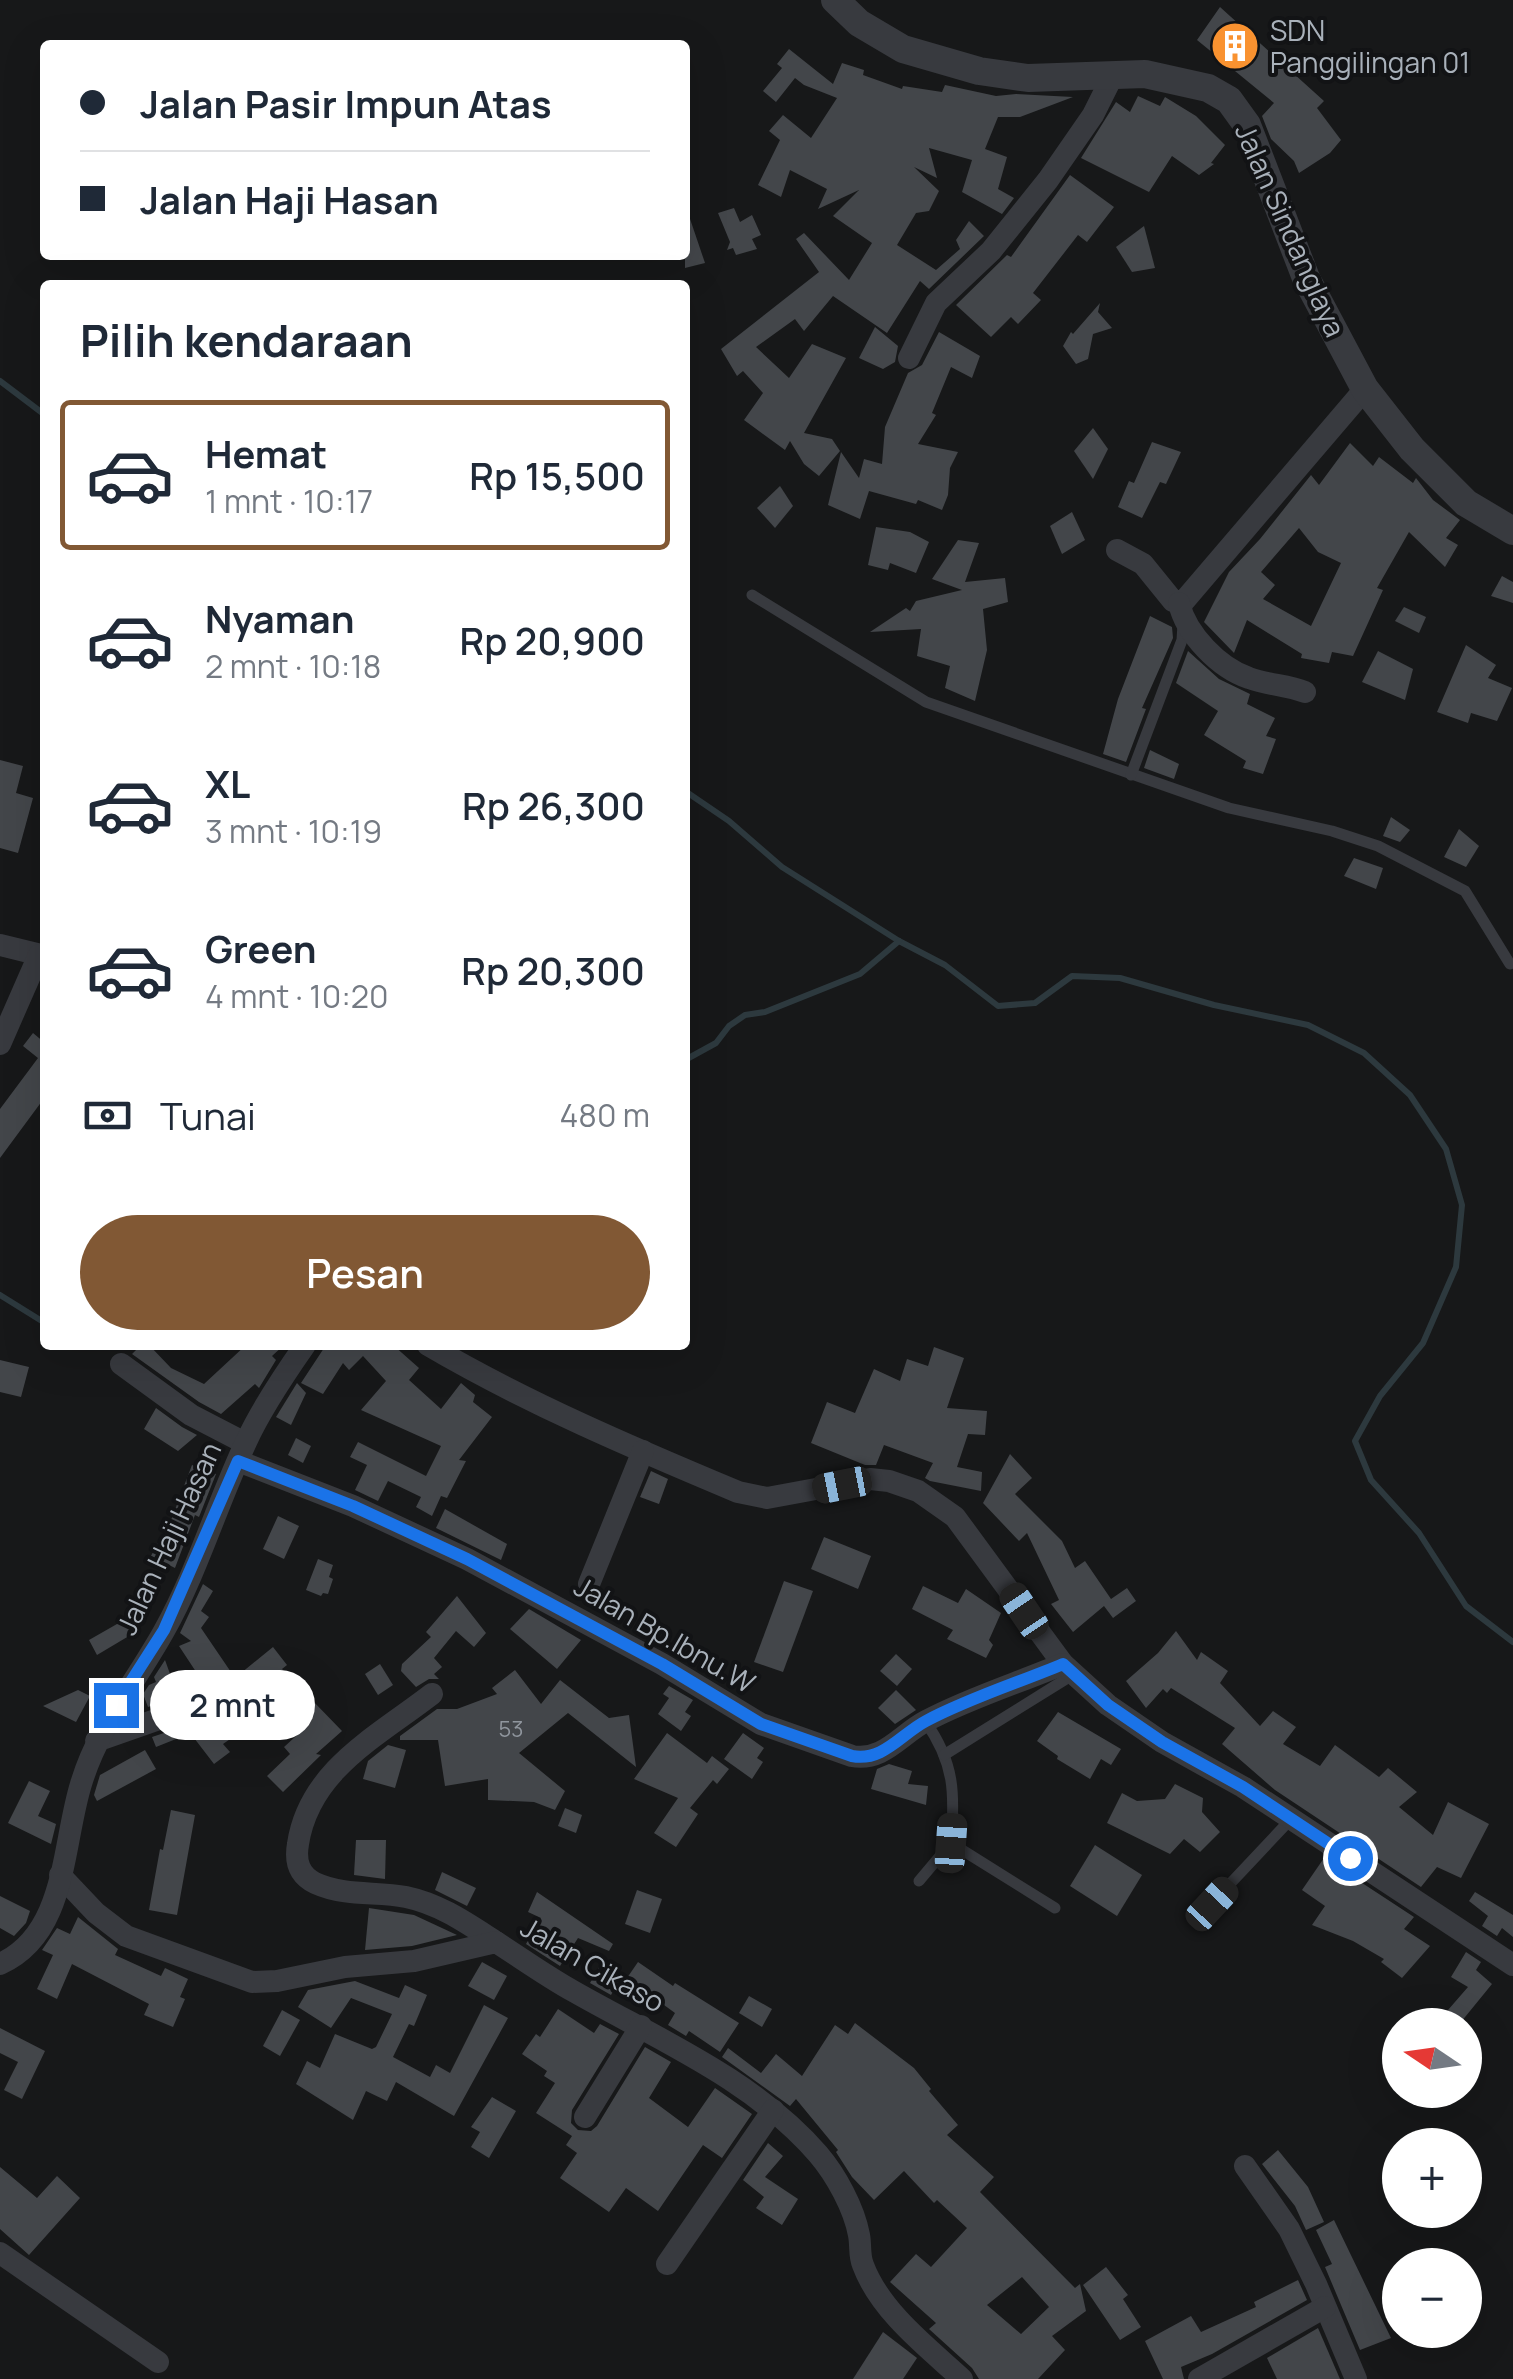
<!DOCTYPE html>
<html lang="id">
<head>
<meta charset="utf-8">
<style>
	body { margin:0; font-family:Manrope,sans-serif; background:#f6f6f7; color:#1f2937; height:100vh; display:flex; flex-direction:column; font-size:38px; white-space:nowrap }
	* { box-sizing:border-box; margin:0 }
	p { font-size:32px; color:#747a83 }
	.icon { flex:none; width:55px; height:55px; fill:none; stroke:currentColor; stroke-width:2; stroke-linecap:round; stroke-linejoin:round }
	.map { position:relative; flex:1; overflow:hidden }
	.side { position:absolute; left:40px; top:280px; width:650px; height:1070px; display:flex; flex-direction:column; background:#fff; border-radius:10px; box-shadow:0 10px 40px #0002 }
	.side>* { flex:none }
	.top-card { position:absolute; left:40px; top:40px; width:650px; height:220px; border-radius:10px; box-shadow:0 10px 40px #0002; display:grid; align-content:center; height:220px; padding:0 40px; background:#fff }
	.needle { width:65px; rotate:283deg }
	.buttons { position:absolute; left:1382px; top:2008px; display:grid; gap:20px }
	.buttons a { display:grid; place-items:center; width:100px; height:100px; border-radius:50%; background:#fff; box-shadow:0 10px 40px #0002; font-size:50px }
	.end { position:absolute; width:45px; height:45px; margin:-22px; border:12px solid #1a73e8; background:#fff; box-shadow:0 0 0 5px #fff }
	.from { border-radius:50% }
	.bubble { position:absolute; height:70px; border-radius:35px; background:#fff; box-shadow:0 10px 40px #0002; font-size:32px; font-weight:600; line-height:70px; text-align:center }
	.car { position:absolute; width:30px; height:60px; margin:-30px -15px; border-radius:12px; box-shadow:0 0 8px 2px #0007; background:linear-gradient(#222 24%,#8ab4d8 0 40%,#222 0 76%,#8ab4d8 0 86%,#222 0) }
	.top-card b { display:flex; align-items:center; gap:35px; height:95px; font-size:38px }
	.top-card b+b { border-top:2px solid #e0e1e3 }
	.top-card i { width:25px; height:25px; background:#1f2937 }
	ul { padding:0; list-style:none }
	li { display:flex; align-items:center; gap:30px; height:150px; margin:0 20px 15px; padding:0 20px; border:5px solid transparent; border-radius:10px }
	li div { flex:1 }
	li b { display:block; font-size:38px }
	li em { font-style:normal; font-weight:600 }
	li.current { border-color:#815834 }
	li>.icon { width:90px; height:90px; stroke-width:1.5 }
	h2 { padding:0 40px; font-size:45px; line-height:120px }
	.pay { display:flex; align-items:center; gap:25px; height:110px; padding:0 40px; font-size:38px }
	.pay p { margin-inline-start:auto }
	.primary-button { display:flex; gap:20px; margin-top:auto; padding:20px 40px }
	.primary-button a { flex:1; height:115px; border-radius:60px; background:#815834; color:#fff; font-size:40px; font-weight:600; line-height:115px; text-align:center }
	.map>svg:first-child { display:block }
</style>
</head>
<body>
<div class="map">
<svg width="1513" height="2379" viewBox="0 0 1513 2379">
	<rect width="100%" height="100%" fill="#171819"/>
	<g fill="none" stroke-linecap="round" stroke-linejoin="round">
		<g stroke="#2d393e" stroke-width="6">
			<path d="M0,381L45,415"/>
			<path d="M685,791L729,821L782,867L899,941L945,965L998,1006L1035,1003L1072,976L1120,978L1214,1005L1308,1025L1364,1053L1410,1095L1446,1149L1462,1205L1456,1267L1423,1343L1380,1396L1355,1441L1371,1480L1419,1533L1466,1606L1513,1642"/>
			<path d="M685,1060L716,1043L729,1026L745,1015L765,1012L860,974L899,941"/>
			<path d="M0,1295L45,1323"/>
			<path d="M83,1345H86"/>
		</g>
	</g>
	<g fill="#43464a" fill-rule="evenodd">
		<path d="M1220,7L1324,101L1317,108L1341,140L1330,153L1299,173L1294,161L1271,139L1262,116L1274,103L1197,40Z"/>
		<path d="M789,49L833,84L842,63L864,70L863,75L902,89L903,86L942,92L945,85L996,96L1016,94L1073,97L1020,117H998L985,149L1007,157L998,189L1014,198L1002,214L962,192L972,160L929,148L937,178L914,167L939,191L929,211L916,213L897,245L936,270L960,249L956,240L969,221L984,236L929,289L920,281L887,333L833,296L804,331L795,319L756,347L789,378L812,344L846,358L804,433L832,439L840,451L819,476L804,464L790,441L785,450L744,420L763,393L743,371L737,376L721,349L819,272L796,239L804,233L849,280L872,243L833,216L859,190L818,209L827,189L790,170L781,197L758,185L780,140L769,131L783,115L811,138L837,98L804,85L795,78L776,102L763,91L782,68L777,64Z"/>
		<path d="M1138,96L1160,106L1165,97L1196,116L1225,145L1211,163L1214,164L1199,175L1172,156L1149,192L1081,158L1116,102L1130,112Z"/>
		<path d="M1070,175L1114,207L1087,242L1078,235L1033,293L1041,300L1018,324L1011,317L991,337L956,305L1007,255L1011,257Z"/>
		<path d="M734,208L740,222L752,215L761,235L752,239L757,249L736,255L733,248L727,250L730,242L718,213Z"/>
		<path d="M688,213L705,263L685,268V214Z"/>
		<path d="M1144,226L1155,268L1132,272L1116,247Z"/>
		<path d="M1100,303L1098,312L1112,328L1093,334L1088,359L1076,364L1063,346L1071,332L1073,334Z"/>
		<path d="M875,327L898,346L895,362L883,369L859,358Z"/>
		<path d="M939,332L980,356L972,378L951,367L932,413L936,415L918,444L958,452L950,468L948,495L942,510L918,500L916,504L869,491L860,519L828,505L841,452L859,478L864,459L882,464L885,427L908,373L922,365Z"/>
		<path d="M1093,428L1108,449L1093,479L1074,451Z"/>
		<path d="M1152,442L1181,452L1166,484L1160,482L1142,518L1118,507L1129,481L1134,483Z"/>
		<path d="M1350,443L1373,466L1379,457L1413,483L1416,478L1433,500L1460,520L1446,538L1458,545L1445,567L1409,532L1377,588L1383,590L1353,656L1332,652L1329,663L1301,658L1302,654L1247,620L1234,653L1204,622L1229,572L1260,539L1311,475L1319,485ZM1299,528L1318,552L1341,563L1311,626L1263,599L1275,585L1261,572Z"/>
		<path d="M780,486L793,506L775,528L757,508Z"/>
		<path d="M1072,512L1085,540L1062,554L1050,526Z"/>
		<path d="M876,527L910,532L929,542L916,573L890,563L888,570L868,565Z"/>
		<path d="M958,540L979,543L965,582L1005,578L1008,602L983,609L987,650L975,701L945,688L950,666L917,656L921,629L870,632L906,608L910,611L916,601L962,590L932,579Z"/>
		<path d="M1502,576L1513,582V603L1491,596Z"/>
		<path d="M1404,607L1426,617L1419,633L1395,621Z"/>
		<path d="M1150,616L1172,627L1173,638L1142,708L1146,709L1126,762L1103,754L1118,699Z"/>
		<path d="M1466,645L1496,665L1488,678L1512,688L1497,721L1471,713L1468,723L1437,712Z"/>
		<path d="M1188,651L1219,679L1250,694L1247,704L1275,718L1266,736L1276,739L1263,774L1243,768L1246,761L1204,735L1218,711L1176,683Z"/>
		<path d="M1378,651L1413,669L1405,700L1362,682Z"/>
		<path d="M1150,750L1179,764L1174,779L1144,768Z"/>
		<path d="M0,760L23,766L16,793L33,798L18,853L0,848Z"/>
		<path d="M1391,817L1410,830L1400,842L1383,836Z"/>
		<path d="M1459,829L1479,846L1466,867L1444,857Z"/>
		<path d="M1354,858L1383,868L1376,889L1344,876Z"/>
		<path d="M33,1033L45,1043V1097L0,1158V1109L38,1058L23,1046Z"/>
		<path d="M141,1345H149L171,1368L204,1384L246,1345H284L272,1356L276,1360L259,1388L255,1384L221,1414L199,1402L132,1354Z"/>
		<path d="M326,1345H393L419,1368L409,1380L441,1409L461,1383L475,1395L473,1402L492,1417L459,1460L466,1461L447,1498L441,1496L432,1516L416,1507L421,1497L388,1481L378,1501L355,1490L367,1465L350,1457L358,1442L426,1476L441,1446L361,1410L386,1381L363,1356L349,1370L343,1363L323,1394L301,1383Z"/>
		<path d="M934,1347L964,1358L947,1408L987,1411L985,1435L968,1434L957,1467L982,1472L981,1491L930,1481L925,1478L933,1463L884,1445L876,1465H865L811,1443L827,1402L855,1413L874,1369L900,1381L907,1359L928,1366Z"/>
		<path d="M0,1360L29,1367L21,1397L0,1392Z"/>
		<path d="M297,1383L306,1393L291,1425L276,1417Z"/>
		<path d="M156,1408L182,1427L197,1435L178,1451L144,1429Z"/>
		<path d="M296,1438L311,1446L303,1463L288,1455Z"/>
		<path d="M1010,1454L1032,1478L1015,1494L1062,1541L1075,1568L1085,1561L1111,1599L1127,1588L1136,1601L1113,1618L1104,1606L1073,1632L1051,1604L1059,1600L1027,1533L1019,1541L983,1503Z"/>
		<path d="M192,1465L216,1474L199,1517L195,1515L175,1568L151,1556L162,1535L165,1536Z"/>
		<path d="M651,1471L668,1479L659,1504L640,1497Z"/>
		<path d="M445,1509L507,1544L501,1560L436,1528Z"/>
		<path d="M278,1516L299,1526L284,1559L263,1549Z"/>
		<path d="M824,1537L871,1556L858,1589L811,1569Z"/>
		<path d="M318,1559L333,1565L329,1577L333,1579L328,1594L323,1593L321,1596L306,1590Z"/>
		<path d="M784,1581L813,1591L783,1672L754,1662Z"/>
		<path d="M203,1584L213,1591L201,1611L209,1617L201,1628L235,1678L273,1647L287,1665L282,1669L342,1731L316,1754L321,1755L283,1792L267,1776L290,1754L284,1747L307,1726L286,1700L223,1744L230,1752L214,1764L191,1734L224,1712L225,1703L220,1690L206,1687L179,1646L191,1641L180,1633Z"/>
		<path d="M923,1586L958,1603L966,1589L1001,1613L989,1640L993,1645L986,1658L947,1639L953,1630L912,1609Z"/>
		<path d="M457,1596L486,1633L474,1647L456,1631L434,1658L442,1667L434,1674L439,1679H429L416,1687L401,1671L402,1664L431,1637L426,1632Z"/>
		<path d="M529,1609L581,1640L557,1669L510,1629Z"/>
		<path d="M131,1616L139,1630L97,1655L89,1640Z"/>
		<path d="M1176,1631L1197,1660L1201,1652L1228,1671L1220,1683L1260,1726L1273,1711L1296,1727L1283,1744L1320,1766L1335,1745L1379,1777L1388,1768L1417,1792L1399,1807L1433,1835L1448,1802L1489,1824L1461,1878L1437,1867L1421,1887L1275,1790L1222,1744L1235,1728L1171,1688L1167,1693L1163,1689L1146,1708L1126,1681L1158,1653Z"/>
		<path d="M896,1654L912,1669L897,1686L880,1671Z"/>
		<path d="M165,1660L178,1696L148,1707L143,1694L149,1685L156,1682L154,1677Z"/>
		<path d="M380,1664L393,1685L378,1695L365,1674Z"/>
		<path d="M515,1670L541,1704L560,1680L609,1718L629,1715L636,1767L568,1713L519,1753L565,1791L555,1810L534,1802L488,1800V1779L445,1786L438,1740H400V1736L437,1709H457L497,1694L492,1688Z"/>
		<path d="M669,1686L693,1700L685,1712L691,1716L681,1731L658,1714L669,1698L663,1694Z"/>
		<path d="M78,1690L90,1696L76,1722L43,1706Z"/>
		<path d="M896,1690L916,1710L895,1724L878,1708Z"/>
		<path d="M1058,1712L1121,1749L1111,1765L1101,1759L1090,1779L1057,1759L1058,1756L1037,1741Z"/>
		<path d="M188,1725L191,1733L156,1747L152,1737Z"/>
		<path d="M667,1733L707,1763L712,1756L729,1769L717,1784L713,1780L690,1808L698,1814L676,1847L654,1833L678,1798L634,1779Z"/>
		<path d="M743,1733L764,1748L757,1758L763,1762L752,1779L724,1759Z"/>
		<path d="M388,1745L406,1750L395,1788L363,1779L368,1761Z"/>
		<path d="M145,1750L156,1769L97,1801L94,1795L100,1775Z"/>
		<path d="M889,1764L912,1771L908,1784L928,1786L926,1805L871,1789L877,1769Z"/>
		<path d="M29,1781L50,1791L38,1816L56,1824L51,1844L8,1823Z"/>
		<path d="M1175,1784L1203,1798L1202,1812L1220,1832L1200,1852L1184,1839L1170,1854L1107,1823L1122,1793L1137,1801L1165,1799Z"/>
		<path d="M565,1808L582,1815L576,1833L558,1826Z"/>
		<path d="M171,1810L195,1815L177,1915L149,1910L160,1849L163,1850Z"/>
		<path d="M356,1840H386L385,1879L354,1875Z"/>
		<path d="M1095,1845L1142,1875L1117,1916L1070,1886Z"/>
		<path d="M1324,1858L1414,1917L1404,1929L1430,1946L1402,1978L1381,1962L1384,1959L1353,1941L1312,1925L1325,1906L1302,1890Z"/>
		<path d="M442,1872L476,1888L467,1906L435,1890Z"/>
		<path d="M637,1890L662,1899L650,1933L625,1924Z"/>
		<path d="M537,1892L613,1944L609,1951L578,1938L560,1966L526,1944L541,1918L528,1912Z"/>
		<path d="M1475,1892L1513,1915V1937L1502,1928L1497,1936L1482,1926L1488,1916L1469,1901Z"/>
		<path d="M0,1896L30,1911L26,1923L14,1936L0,1928Z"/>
		<path d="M369,1908L414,1915L457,1935L412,1946L365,1950Z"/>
		<path d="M78,1917L118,1949L115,1955L161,1976L165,1968L188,1979L180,1997L185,1999L173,2027L144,2015L149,2004L72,1964L57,1999L37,1989L53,1955L42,1950L57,1928L70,1934Z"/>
		<path d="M1466,1952L1481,1962L1476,1970L1492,1984L1461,2022L1448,2010L1468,1987L1451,1977Z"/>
		<path d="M482,1962L507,1976L494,2000L468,1986Z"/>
		<path d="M602,1962L623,1974L611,1995L590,1983Z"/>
		<path d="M638,1962L673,1986L675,1983L739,2023L720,2052L689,2031L686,2036L668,2025L675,2013L627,1978Z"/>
		<path d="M355,1981L399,1998L405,1985L427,1995L414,2026L409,2024L393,2057L430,2077L436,2065L450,2073L484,2005L508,2018L454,2116L396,2082L387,2101L366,2091L353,2120L296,2084L307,2061L320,2068L335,2034L372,2049L376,2047L392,2014L351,1998L331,2028L298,2007L308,1990Z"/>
		<path d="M749,1996L772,2009L762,2027L739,2013Z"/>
		<path d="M558,2009L594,2033L600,2024L619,2034L572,2110L571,2123L578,2130L591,2131L597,2126L645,2047L671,2062L649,2098L688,2127L715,2088L752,2114L722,2158L703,2145L658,2211L626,2188L609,2212L560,2178L577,2153L566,2145L572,2136L536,2113L555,2083L544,2076L547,2071L522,2054L536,2034L540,2037Z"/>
		<path d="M282,2010L300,2020L280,2056L263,2046Z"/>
		<path d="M855,2023L914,2068L931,2089L929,2091L958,2125L947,2135L994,2177L980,2192L1075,2288L1080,2284L1086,2311L1052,2336L1065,2350L1038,2379H979L972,2368L929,2329L936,2323L890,2282L916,2254L931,2267L967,2228L937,2200L934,2203L904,2171L874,2200L852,2177L836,2152L838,2150L796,2099L790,2106L722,2057L728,2048L761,2073L776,2054L802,2076L835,2025L848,2034ZM1022,2277L1049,2307L1021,2334L987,2305Z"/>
		<path d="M0,2028L45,2051L22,2099L4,2090L18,2062L0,2053Z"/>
		<path d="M492,2097L516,2111L489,2158L471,2147L480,2132L471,2127Z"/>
		<path d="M768,2143L783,2156L765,2177L798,2199L782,2225L756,2208L764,2197L743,2180Z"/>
		<path d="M1278,2150L1308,2187L1324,2222L1306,2230L1295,2206L1262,2164Z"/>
		<path d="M0,2167L37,2198L57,2176L80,2198L29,2255L0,2229Z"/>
		<path d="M1334,2220L1391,2338L1360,2350L1325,2267L1332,2264L1316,2230Z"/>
		<path d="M1106,2267L1128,2295L1123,2299L1141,2327L1120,2340L1083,2285Z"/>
		<path d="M1298,2280L1307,2300L1212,2354L1181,2367L1184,2379H1163L1145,2341L1191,2316L1201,2332L1256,2307L1254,2302Z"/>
		<path d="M1318,2328L1340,2379H1277L1267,2358Z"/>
		<path d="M883,2332L917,2358L903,2379H853Z"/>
	</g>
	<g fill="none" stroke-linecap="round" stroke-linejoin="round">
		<g stroke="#383a3f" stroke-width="11">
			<path d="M752,595L926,702L1229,808L1332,831L1378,846L1465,891L1510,964"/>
			<path d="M1131,775L1182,640L1183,624"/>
			<path d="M925,1721C955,1763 955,1794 951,1843L1055,1908"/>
			<path d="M944,1755L1074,1674"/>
			<path d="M919,1881L951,1843"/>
			<path d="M1212,1903L1291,1819"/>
		</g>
		<g stroke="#383a3f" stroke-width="22">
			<path d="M909,358L936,303L991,251L1048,180L1093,115L1113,75"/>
			<path d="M1117,550L1143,564L1173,601H1184L1365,389"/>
			<path d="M1179,603C1186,634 1219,668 1249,678C1268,685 1287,685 1305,692"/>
			<path d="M0,945L45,956"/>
			<path d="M0,1044L39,955"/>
			<path d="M428,1345C527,1403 633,1448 738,1492L767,1498L870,1479L889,1481L918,1491L955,1517L1063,1664L1108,1705L1162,1742L1243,1787L1513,1965"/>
			<path d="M121,1364L191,1415L245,1443"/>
			<path d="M238,1461L353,1506L467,1559L662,1664L761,1724L852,1756C883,1762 901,1734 926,1721C969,1698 1018,1683 1063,1664"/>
			<path d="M589,1584L643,1451"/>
			<path d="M432,1694C378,1736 309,1770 298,1844C295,1861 299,1875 315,1883C346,1897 375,1891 406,1897C440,1904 468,1924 496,1942"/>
			<path d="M96,1741L210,1701"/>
			<path d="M60,1875L96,1913L126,1936L252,1982L277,1981L345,1967L414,1961L496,1942C521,1958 546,1976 573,1991C657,2039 753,2079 818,2154C836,2175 854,2208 859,2235C861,2245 859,2256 863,2265C880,2311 927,2347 962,2379"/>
			<path d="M0,1964C67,1934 62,1845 81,1784C98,1727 135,1683 164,1631C197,1572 217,1504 246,1442C261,1409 284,1375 305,1345"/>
			<path d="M585,2117L641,2026"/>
			<path d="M1245,2166L1289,2229L1316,2284L1356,2379"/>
			<path d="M0,2253L158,2362"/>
			<path d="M667,2264L773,2110"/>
			<path d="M1199,2379L1325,2307"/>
		</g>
		<path stroke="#383a3f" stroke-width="28" d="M835,0L859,23L903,49L979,71L1028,78L1145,74L1208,88L1229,100L1247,125L1306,278L1365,389L1412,449L1466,503L1513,531"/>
	</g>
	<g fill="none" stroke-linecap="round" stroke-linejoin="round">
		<path stroke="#1a73e8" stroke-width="12" d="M116,1705L164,1630L238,1461L353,1506L467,1559L662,1664L761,1724L852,1756C883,1762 901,1734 926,1721C969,1698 1018,1683 1063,1664L1108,1705L1162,1742L1243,1787L1350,1858"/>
	</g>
	<defs>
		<g id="building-disc" transform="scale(2.5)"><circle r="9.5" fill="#f99230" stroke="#121315"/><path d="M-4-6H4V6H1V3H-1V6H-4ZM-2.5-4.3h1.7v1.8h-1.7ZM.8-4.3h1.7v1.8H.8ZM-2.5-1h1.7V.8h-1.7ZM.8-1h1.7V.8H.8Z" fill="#fff"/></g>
	</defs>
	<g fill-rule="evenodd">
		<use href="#building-disc" x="1235" y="46"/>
	</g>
	<g text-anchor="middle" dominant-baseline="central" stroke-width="8" stroke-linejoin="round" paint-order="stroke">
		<g font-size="22" fill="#90969e">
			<text x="511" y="1729">53</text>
		</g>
		<g font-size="28" fill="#a9b1ba" stroke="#121315" text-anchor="start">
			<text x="1270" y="30">SDN<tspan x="1270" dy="32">Panggilingan 01</tspan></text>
		</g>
		<g font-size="28" fill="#a9b1ba" stroke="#121315">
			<text transform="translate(1291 230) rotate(66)">Jalan Sindanglaya</text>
			<text transform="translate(168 1538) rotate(-65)">Jalan Haji Hasan</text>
			<text transform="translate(665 1634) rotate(30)">Jalan Bp.Ibnu.W</text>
			<text transform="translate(593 1964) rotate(30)">Jalan Cikaso</text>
		</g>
	</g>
</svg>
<div class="buttons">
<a><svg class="needle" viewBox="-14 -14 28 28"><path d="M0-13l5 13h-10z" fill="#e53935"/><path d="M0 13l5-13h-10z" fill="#747a83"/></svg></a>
<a>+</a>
<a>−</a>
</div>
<i class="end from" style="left:1350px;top:1858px"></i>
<i class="end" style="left:116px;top:1705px"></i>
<div class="bubble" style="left:150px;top:1670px;width:165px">2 mnt</div>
<i class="car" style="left:842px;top:1485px;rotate:259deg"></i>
<i class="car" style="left:1024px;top:1611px;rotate:326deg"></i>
<i class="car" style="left:951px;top:1843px;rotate:4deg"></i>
<i class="car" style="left:1212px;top:1904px;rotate:43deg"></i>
<div class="top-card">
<b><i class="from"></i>Jalan Pasir Impun Atas</b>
<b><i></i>Jalan Haji Hasan</b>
</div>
<section class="side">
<h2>Pilih kendaraan</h2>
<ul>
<li class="current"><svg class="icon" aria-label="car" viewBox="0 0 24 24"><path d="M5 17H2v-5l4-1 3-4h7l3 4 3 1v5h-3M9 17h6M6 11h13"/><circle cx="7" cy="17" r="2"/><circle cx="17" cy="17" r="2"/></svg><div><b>Hemat</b><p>1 mnt · 10:17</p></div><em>Rp 15,500</em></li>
<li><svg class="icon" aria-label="car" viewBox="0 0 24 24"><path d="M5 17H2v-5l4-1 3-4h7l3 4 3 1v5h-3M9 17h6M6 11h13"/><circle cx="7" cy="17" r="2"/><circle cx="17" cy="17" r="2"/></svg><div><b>Nyaman</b><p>2 mnt · 10:18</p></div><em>Rp 20,900</em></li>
<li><svg class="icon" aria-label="car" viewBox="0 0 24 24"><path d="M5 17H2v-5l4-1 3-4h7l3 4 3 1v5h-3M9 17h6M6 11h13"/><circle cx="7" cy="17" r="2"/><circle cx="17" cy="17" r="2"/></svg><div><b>XL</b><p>3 mnt · 10:19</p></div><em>Rp 26,300</em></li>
<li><svg class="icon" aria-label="car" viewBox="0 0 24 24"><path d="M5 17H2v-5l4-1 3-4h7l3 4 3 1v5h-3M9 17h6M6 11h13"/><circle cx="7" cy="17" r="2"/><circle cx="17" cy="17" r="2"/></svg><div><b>Green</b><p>4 mnt · 10:20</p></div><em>Rp 20,300</em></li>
</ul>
<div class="pay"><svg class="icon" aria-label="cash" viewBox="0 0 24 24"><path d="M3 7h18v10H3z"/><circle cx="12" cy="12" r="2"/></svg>Tunai<p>480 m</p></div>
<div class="primary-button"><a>Pesan</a></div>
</section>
</div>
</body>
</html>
